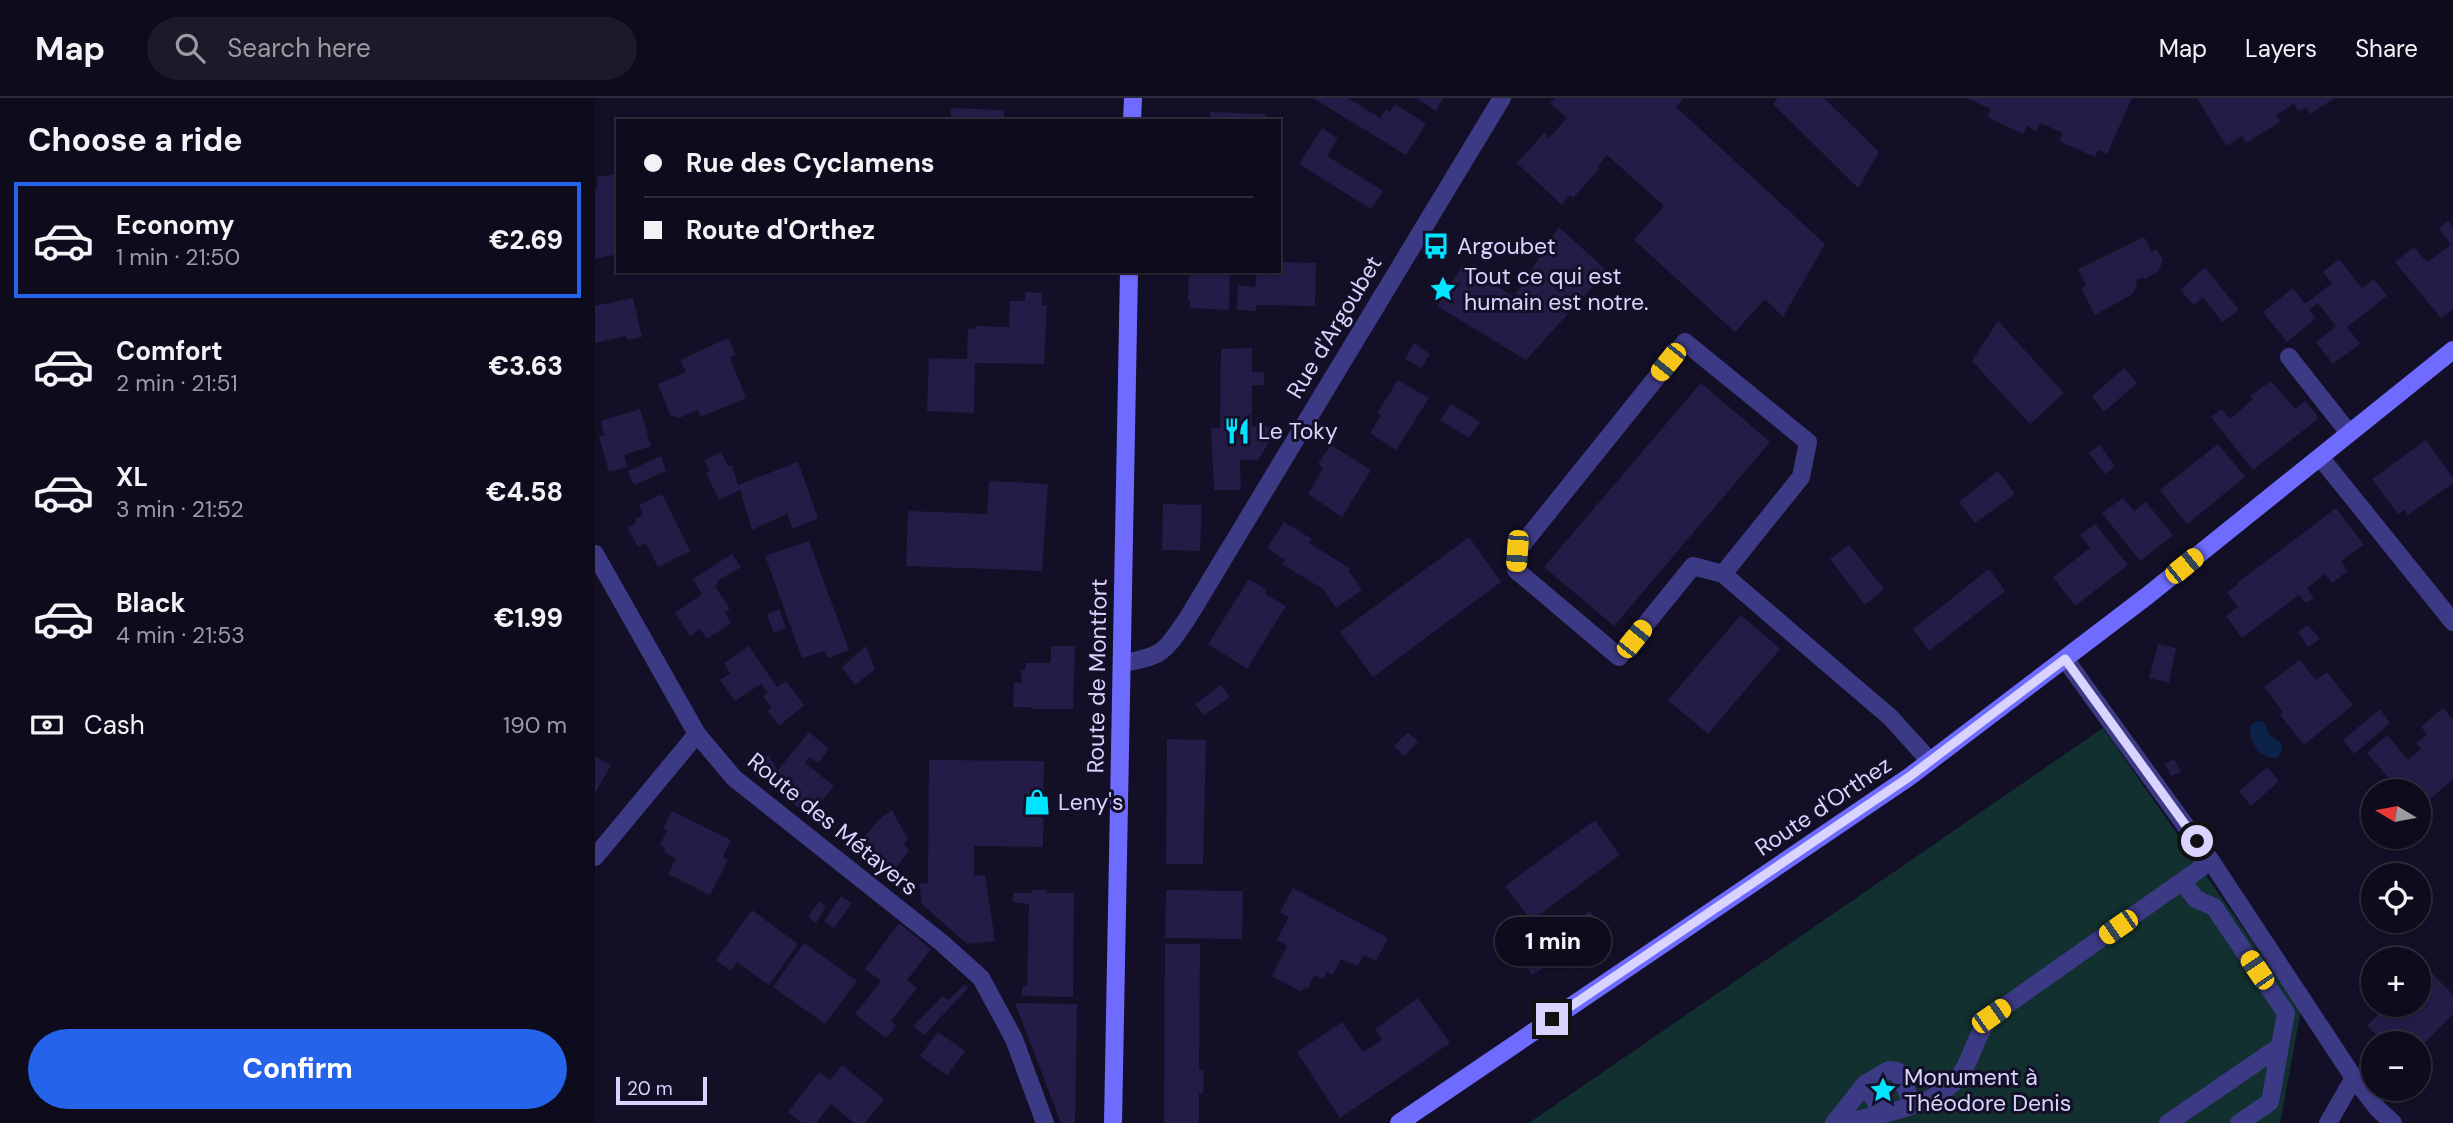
<!DOCTYPE html>
<html lang="en">
<head>
<meta charset="utf-8">
<style>
	body { margin:0; font-family:"DM Sans",sans-serif; background:#1c1929; color:#f1f3f6; height:100vh; display:flex; flex-direction:column; font-size:26px; white-space:nowrap }
	* { box-sizing:border-box; margin:0 }
	p { font-size:23px; color:#9b9ba3 }
	.icon { flex:none; width:38px; height:38px; fill:none; stroke:currentColor; stroke-width:2; stroke-linecap:round; stroke-linejoin:round }
	.map { position:relative; flex:1; overflow:hidden }
	.sheet { display:flex; flex-direction:column; background:#0e0b1c; width:595px }
	.sheet>* { flex:none }
	.banner { position:absolute; left:21px; top:21px; width:665px; height:154px; border-radius:0px; box-shadow:0 2px 5px #0004,0 0 0 2px #2e2b3b; display:grid; align-content:center; height:154px; padding:0 28px; background:#0e0b1c }
	.needle { width:46px; rotate:280deg }
	.buttons { position:absolute; left:1766px; top:681px; display:grid; gap:14px }
	.buttons a { display:grid; place-items:center; width:70px; height:70px; border-radius:50%; background:#0e0b1c; box-shadow:0 2px 5px #0004,0 0 0 2px #2e2b3b; font-size:35px }
	.scale { position:absolute; left:21px; bottom:18px; width:91px; box-sizing:border-box; padding-left:7px; border:4px solid #d9d4ff; border-top:0; font-size:19px; line-height:24px; white-space:nowrap; color:#d9d4ff; -webkit-text-stroke:5px #130f26; paint-order:stroke }
	.end { position:absolute; width:32px; height:32px; margin:-16px; border:9px solid #d9d4ff; background:#111; box-shadow:0 0 0 4px #111 }
	.from { border-radius:50% }
	.bubble { position:absolute; height:49px; border-radius:24px; background:#0e0b1c; box-shadow:0 2px 5px #0004,0 0 0 2px #2e2b3b; font-size:23px; font-weight:800; line-height:49px; text-align:center }
	.car { position:absolute; width:21px; height:42px; margin:-21px -10px; border-radius:9px; box-shadow:0 0 5px 2px #0007; background:linear-gradient(#f5c518 24%,#345 0 40%,#f5c518 0 76%,#345 0 86%,#f5c518 0) }
	.banner b { display:flex; align-items:center; gap:24px; height:66px; font-size:26px }
	.banner b+b { border-top:2px solid #2e2b3b }
	.banner i { width:18px; height:18px; background:#f1f3f6 }
	ul { padding:0; list-style:none }
	li { display:flex; align-items:center; gap:21px; height:116px; margin:0 14px 10px; padding:0 14px; border:4px solid transparent; border-radius:0px }
	li div { flex:1 }
	li b { display:block; font-size:26px }
	li em { font-style:normal; font-weight:800 }
	li.selected { border-color:#2563eb }
	li>.icon { width:63px; height:63px; stroke-width:1.5 }
	h2 { padding:0 28px; font-size:32px; line-height:84px }
	.pay { display:flex; align-items:center; gap:18px; height:77px; padding:0 28px; font-size:26px }
	.pay p { margin-inline-start:auto }
	.primary-button { display:flex; gap:14px; margin-top:auto; padding:14px 28px }
	.primary-button a { flex:1; height:80px; border-radius:42px; background:#2563eb; color:#fff; font-size:28px; font-weight:800; line-height:80px; text-align:center }
	header { display:flex; align-items:center; gap:42px; box-sizing:border-box; height:98px; padding:0 35px; background:#0e0b1c; border-bottom:2px solid #2e2b3b }
	header strong { font-size:33px }
	nav { display:flex; gap:38px; margin-inline-start:auto; font-size:24px }
	.search { width:490px; height:63px; background:#1c1929; display:flex; align-items:center; gap:18px; box-sizing:border-box; padding:0 24px; border-radius:38px; color:#9b9ba3; font-size:26px }
	main { display:flex; flex:1; min-height:0 }
	.map>svg:first-child { display:block }
</style>
</head>
<body>
<header>
<strong>Map</strong>
<div class="search"><svg class="icon" aria-label="search" viewBox="0 0 24 24"><circle cx="10" cy="10" r="6"/><path d="M15 15l6 6"/></svg>Search here</div>
<nav><a>Map</a><a>Layers</a><a>Share</a></nav>
</header>
<main>
<section class="sheet">
<h2>Choose a ride</h2>
<ul>
<li class="selected"><svg class="icon" aria-label="car" viewBox="0 0 24 24"><path d="M5 17H2v-5l4-1 3-4h7l3 4 3 1v5h-3M9 17h6M6 11h13"/><circle cx="7" cy="17" r="2"/><circle cx="17" cy="17" r="2"/></svg><div><b>Economy</b><p>1 min · 21:50</p></div><em>€2.69</em></li>
<li><svg class="icon" aria-label="car" viewBox="0 0 24 24"><path d="M5 17H2v-5l4-1 3-4h7l3 4 3 1v5h-3M9 17h6M6 11h13"/><circle cx="7" cy="17" r="2"/><circle cx="17" cy="17" r="2"/></svg><div><b>Comfort</b><p>2 min · 21:51</p></div><em>€3.63</em></li>
<li><svg class="icon" aria-label="car" viewBox="0 0 24 24"><path d="M5 17H2v-5l4-1 3-4h7l3 4 3 1v5h-3M9 17h6M6 11h13"/><circle cx="7" cy="17" r="2"/><circle cx="17" cy="17" r="2"/></svg><div><b>XL</b><p>3 min · 21:52</p></div><em>€4.58</em></li>
<li><svg class="icon" aria-label="car" viewBox="0 0 24 24"><path d="M5 17H2v-5l4-1 3-4h7l3 4 3 1v5h-3M9 17h6M6 11h13"/><circle cx="7" cy="17" r="2"/><circle cx="17" cy="17" r="2"/></svg><div><b>Black</b><p>4 min · 21:53</p></div><em>€1.99</em></li>
</ul>
<div class="pay"><svg class="icon" aria-label="cash" viewBox="0 0 24 24"><path d="M3 7h18v10H3z"/><circle cx="12" cy="12" r="2"/></svg>Cash<p>190 m</p></div>
<div class="primary-button"><a>Confirm</a></div>
</section>
<div class="map">
<svg width="1858" height="1025" viewBox="0 0 1858 1025">
	<rect width="100%" height="100%" fill="#130f26"/>
	<path fill="#12302f" d="M1508,630L1706,913L1685,1025H934Z"/>
	<path fill="#0c2248" d="M1661,623L1669,624L1674,636L1686,645L1687,654L1682,660C1665,662 1654,644 1655,628Z"/>
	<g fill="#241b47">
		<path d="M718,0H753L785,20L791,11L795,14L800,6L831,26L811,57Z"/>
		<path d="M821,0H848L841,13Z"/>
		<path d="M960,0H1089L1081,9L1230,146L1188,219L1170,201L1140,234L1039,142L1069,108L1012,57L1003,68L1005,70L978,100L975,97L967,107L922,65L949,35L954,40L972,20L955,5Z"/>
		<path d="M1183,0H1229L1284,54L1263,90L1178,6Z"/>
		<path d="M1371,0H1537L1512,56L1503,52L1500,59L1464,43L1468,35L1445,25L1441,33L1432,28L1428,36L1392,19L1396,11Z"/>
		<path d="M1602,0H1740L1715,16L1711,9L1703,13L1699,6L1681,17L1685,24L1651,45L1647,38L1631,48Z"/>
		<path d="M356,10L409,12V23H356Z"/>
		<path d="M615,14L670,16V23H615Z"/>
		<path d="M727,30L743,40L732,58L788,93L776,111L704,66Z"/>
		<path d="M21,76L23,156L0,161V90H3L2,79Z"/>
		<path d="M1853,122L1858,129V211L1846,220L1800,164L1819,149L1832,164L1856,147L1844,130Z"/>
		<path d="M964,129L1012,173L931,262L842,208L868,167L919,199Z"/>
		<path d="M1549,139L1557,154L1561,151L1568,161L1564,173L1549,181L1548,179L1541,182L1542,185L1538,196L1500,217L1486,190L1491,187L1483,171Z"/>
		<path d="M1744,161L1767,190L1779,181L1792,198L1752,229L1765,246L1738,266L1721,244L1741,228L1723,205L1714,212L1721,220L1692,244L1668,214L1698,190L1710,206L1737,185L1728,174Z"/>
		<path d="M684,164L721,165L720,208L661,207V213L642,212L643,187L660,189L662,173H684Z"/>
		<path d="M1610,169L1644,212L1627,224L1608,199L1599,207L1585,192Z"/>
		<path d="M594,173H635L634,212L595,210V203L593,202Z"/>
		<path d="M430,194L447,195V207L452,208L449,266L380,265L379,315L332,313L334,260L372,261L373,230L381,231V228L414,229L415,203H430Z"/>
		<path d="M38,200L47,239L33,242L31,238L0,245V208Z"/>
		<path d="M1403,223L1469,295L1435,326L1377,263Z"/>
		<path d="M133,240L141,257L135,260L151,300L106,319L103,312L84,320L75,317L63,286L91,274L85,262Z"/>
		<path d="M819,245L835,256L826,270L810,261Z"/>
		<path d="M657,250V274H669V287H657V329L684,328L663,362H645L646,392H619L616,330H625L626,251Z"/>
		<path d="M1529,270L1542,285L1509,314L1497,298Z"/>
		<path d="M803,282L834,300L801,352L775,335L786,317L782,315Z"/>
		<path d="M1676,283L1700,311L1710,303L1724,320L1658,372L1616,319L1627,311L1635,321L1658,301L1655,298Z"/>
		<path d="M1106,285L1175,344L1019,528L949,469Z"/>
		<path d="M856,306L885,324L874,340L845,322Z"/>
		<path d="M45,311L56,348L29,357L32,369L14,374L4,339L9,337L6,323Z"/>
		<path d="M1831,342L1858,380V385L1813,417L1809,412L1803,416L1777,381Z"/>
		<path d="M1623,346L1650,379L1592,426L1565,392Z"/>
		<path d="M736,347L776,372L747,419L713,396L728,370L723,366Z"/>
		<path d="M1505,347L1520,368L1510,376L1494,355Z"/>
		<path d="M126,354L133,368L137,367L143,387L203,364L223,420L198,431L192,416L157,432L145,392L124,402L111,375L115,373L109,362Z"/>
		<path d="M66,358L71,373L39,387L33,373Z"/>
		<path d="M1403,373L1420,396L1380,425L1364,404Z"/>
		<path d="M394,383L453,386L447,473L311,468L313,413L392,416Z"/>
		<path d="M67,396L95,453L63,469L51,445L43,449L33,430L41,425L40,421L48,417L44,407Z"/>
		<path d="M1528,400L1539,413L1551,404L1578,437L1545,463L1507,415Z"/>
		<path d="M568,406L607,407L605,453L567,452Z"/>
		<path d="M1741,410L1769,447L1746,463L1753,473L1737,485L1730,476L1712,490L1719,500L1711,505L1704,497L1647,540L1631,518L1643,509L1632,495L1643,486L1642,485Z"/>
		<path d="M689,424L717,441L714,445L756,471L754,473L767,492L741,510L728,491L687,466L690,462L672,450Z"/>
		<path d="M1500,426L1533,467L1480,508L1458,479L1495,450L1485,437Z"/>
		<path d="M874,439L906,484L778,579L745,534Z"/>
		<path d="M214,443L254,552L233,560L230,553L207,560L170,458Z"/>
		<path d="M1254,447L1289,491L1270,507L1235,461Z"/>
		<path d="M137,456L146,469L122,483L123,486L120,488L135,511L130,514L136,525L112,541L105,531L95,538L80,515L107,496L98,481Z"/>
		<path d="M1394,471L1410,493L1334,553L1318,531Z"/>
		<path d="M654,481L672,492L670,496L691,508L652,571L613,546Z"/>
		<path d="M184,511L191,530L179,535L172,517Z"/>
		<path d="M1146,517L1185,551L1113,636L1073,602Z"/>
		<path d="M1713,527L1725,541L1713,549L1703,534Z"/>
		<path d="M1563,546L1581,550L1574,585L1554,580Z"/>
		<path d="M154,548L182,589L191,583L209,607L184,628L173,613L176,609L168,598L173,595L166,586L140,603L125,582L135,575L129,565Z"/>
		<path d="M271,548L280,571L260,587L247,569Z"/>
		<path d="M456,548H480L478,611H437L436,609H418L419,584L427,585L426,572H430L431,565H456Z"/>
		<path d="M1705,562L1721,582L1732,574L1758,607L1709,647L1685,617L1688,614L1669,589Z"/>
		<path d="M626,587L635,599L609,617L600,606Z"/>
		<path d="M1848,610L1858,622V681L1824,711V693H1805L1772,655L1792,637L1813,662L1826,651L1821,645L1832,636L1826,629Z"/>
		<path d="M1785,611L1795,625L1759,656L1748,642Z"/>
		<path d="M214,634L234,651L223,665L215,659L210,665L239,688L214,718L173,685L159,666L173,657L183,672Z"/>
		<path d="M813,634L823,644L809,658L799,648Z"/>
		<path d="M572,641L611,642L608,766H571Z"/>
		<path d="M0,659L16,667L0,695Z"/>
		<path d="M1579,661L1586,674L1576,678L1570,666Z"/>
		<path d="M334,662L449,663L448,749L379,748V778L390,777L400,843L372,846L327,806L324,786L333,785Z"/>
		<path d="M1672,669L1684,683L1656,708L1644,693Z"/>
		<path d="M297,712L313,742L309,745L314,753L293,779L257,752L287,719Z"/>
		<path d="M77,713L136,742L128,759L133,762L115,797L73,776L81,761L69,754L70,750L65,747L72,732L68,730Z"/>
		<path d="M1000,722L1025,757L936,823L910,788Z"/>
		<path d="M698,790L793,840L781,863L769,857L762,868L746,861L738,877L732,874L728,881L719,877L714,889L705,893L677,878L692,848L682,842L694,819L685,814Z"/>
		<path d="M437,792H452V795H479L478,899L427,898V889L432,888L434,806L418,804V795H437Z"/>
		<path d="M571,792L648,793L647,841L570,840Z"/>
		<path d="M246,798L257,805L239,830L229,823Z"/>
		<path d="M224,803L231,809L221,825L213,819Z"/>
		<path d="M157,812L203,846L174,887L142,864L136,873L121,862Z"/>
		<path d="M995,813L1015,843L974,871L952,841Z"/>
		<path d="M304,825L336,851L312,882L322,890L296,923L301,928L291,940L260,916L286,883L270,871Z"/>
		<path d="M209,845L262,883L230,926L178,889Z"/>
		<path d="M570,846H605L604,972H609L608,995H604V1025H569Z"/>
		<path d="M936,847L951,868L937,877L923,855Z"/>
		<path d="M1831,869L1858,897V916L1824,951V945H1790L1772,928L1793,906H1824V876Z"/>
		<path d="M370,886L373,890L329,937L318,928L348,898L354,902Z"/>
		<path d="M823,900L855,945L745,1020L702,954L747,924L768,954L787,942L780,931Z"/>
		<path d="M420,905L482,906L480,1025H466Z"/>
		<path d="M343,934L370,953L352,978L325,958Z"/>
		<path d="M247,967L289,1001L270,1025H259L236,1006L221,1025H207L193,1014L224,974L235,982Z"/>
		<path d="M1793,990H1810L1815,999L1803,1006Z"/>
	</g>
	<g fill="none" stroke-linecap="round" stroke-linejoin="round">
		<g stroke="#3d3a85" stroke-width="18">
			<path d="M1694,259L1754,335"/>
			<path d="M1725,359L1858,524"/>
			<path d="M1128,476L1098,468L1024,559L921,472L922,453L1090,244L1213,344L1206,379L1128,476L1295,619L1335,663"/>
			<path d="M1587,784L1601,801L1619,809L1691,915L1675,1004L1644,1025"/>
			<path d="M1270,986L1288,1016"/>
			<path d="M1239,1025L1270,986L1294,972L1302,973L1318,1006"/>
			<path d="M1248,1025C1286,1016 1349,1008 1369,971C1379,953 1382,935 1396,918L1616,763"/>
			<path d="M1573,1025L1684,949"/>
		</g>
		<g stroke="#3d3a85" stroke-width="18">
			<path d="M0,456L102,636L139,680L347,845L386,880L419,941L450,1025"/>
			<path d="M1470,561L1616,763L1759,980L1733,1025"/>
			<path d="M0,759L102,636"/>
			<path d="M1759,980L1783,1011L1798,1025"/>
		</g>
		<path stroke="#3d3a85" stroke-width="18" d="M528,565C569,558 569,554 592,521L907,0"/>
		<g stroke="#6f6bff" stroke-width="18">
			<path d="M537,23L538,0"/>
			<path d="M518,1025L534,173"/>
			<path d="M804,1025L1314,679L1552,498L1858,252"/>
		</g>
	</g>
	<g fill="none" stroke-linecap="round" stroke-linejoin="round">
		<path stroke="#d9d4ff" stroke-width="9" d="M957,921L1314,679L1470,561L1602,743"/>
	</g>
	<defs>
		<g id="bus-bare" transform="scale(2.1)"><path d="M-5-6H5V4H4V6H2V4H-2V6H-4V4H-5ZM-3.5-4V0h7V-4ZM-3.5 1.2v1.5H-2V1.2ZM2 1.2v1.5H3.5V1.2Z" fill="#00e5ff" stroke="#130f26" stroke-width="2.5" paint-order="stroke"/></g>
		<g id="sight-bare" transform="scale(2.1)"><path d="M0-6L1.8-2.2L6-1.7L2.9 1.2L3.7 5.4L0 3.3L-3.7 5.4L-2.9 1.2L-6-1.7L-1.8-2.2Z" fill="#00e5ff" stroke="#130f26" stroke-width="2.5" paint-order="stroke"/></g>
		<g id="restaurant-bare" transform="scale(2.1)"><path d="M-5-6h1v4h1v-4h1v4h1v-4h1v5L-1.5 .5V6h-2V.5L-5-1ZM5-6V6H3V1.5H1.5Q1.5-4 5-6Z" fill="#00e5ff" stroke="#130f26" stroke-width="2.5" paint-order="stroke"/></g>
		<g id="shop-bare" transform="scale(2.1)"><path d="M-5-2.5h2.3a2.7 3.5 0 0 1 5.4 0H5L5.5 6h-11ZM-1.5-2.5h3a1.5 2.3 0 0 0-3 0Z" fill="#00e5ff" stroke="#130f26" stroke-width="2.5" paint-order="stroke"/></g>
	</defs>
	<g fill-rule="evenodd">
		<use href="#bus-bare" x="841" y="148"/>
		<use href="#sight-bare" x="848" y="191"/>
		<use href="#restaurant-bare" x="642" y="333"/>
		<use href="#shop-bare" x="442" y="704"/>
		<use href="#sight-bare" x="1288" y="992"/>
	</g>
	<g text-anchor="middle" dominant-baseline="central" stroke-width="6" stroke-linejoin="round" paint-order="stroke">
		<g font-size="23" fill="#d9d4ff" stroke="#130f26" text-anchor="start">
			<text x="862" y="148">Argoubet</text>
			<text x="869" y="178">Tout ce qui est<tspan x="869" dy="26">humain est notre.</tspan></text>
			<text x="663" y="333">Le Toky</text>
			<text x="463" y="704">Leny's</text>
			<text x="1309" y="979">Monument à<tspan x="1309" dy="26">Théodore Denis</tspan></text>
		</g>
		<g font-size="23" fill="#d9d4ff" stroke="#130f26">
			<text transform="translate(739 229) rotate(-59)">Rue d'Argoubet</text>
			<text transform="translate(502 578) rotate(-89)">Route de Montfort</text>
			<text transform="translate(1228 708) rotate(-34)">Route d'Orthez</text>
			<text transform="translate(238 726) rotate(39)">Route des Métayers</text>
		</g>
	</g>
</svg>
<div class="buttons">
<a><svg class="needle" viewBox="-14 -14 28 28"><path d="M0-13l5 13h-10z" fill="#e53935"/><path d="M0 13l5-13h-10z" fill="#9b9ba3"/></svg></a>
<a><svg class="icon" aria-label="locate" viewBox="0 0 24 24"><circle cx="12" cy="12" r="6"/><path d="M12 2v4M12 18v4M2 12h4M18 12h4"/></svg></a>
<a>+</a>
<a>−</a>
</div>
<div class="scale">20 m</div>
<i class="end from" style="left:1602px;top:743px"></i>
<i class="end" style="left:957px;top:921px"></i>
<div class="bubble" style="left:900px;top:819px;width:116px">1 min</div>
<i class="car" style="left:1073px;top:264px;rotate:219deg"></i>
<i class="car" style="left:922px;top:453px;rotate:184deg"></i>
<i class="car" style="left:1589px;top:468px;rotate:51deg"></i>
<i class="car" style="left:1039px;top:541px;rotate:39deg"></i>
<i class="car" style="left:1523px;top:829px;rotate:235deg"></i>
<i class="car" style="left:1662px;top:872px;rotate:326deg"></i>
<i class="car" style="left:1396px;top:918px;rotate:55deg"></i>
<div class="banner">
<b><i class="from"></i>Rue des Cyclamens</b>
<b><i></i>Route d'Orthez</b>
</div>
</div>
</main>
</body>
</html>
